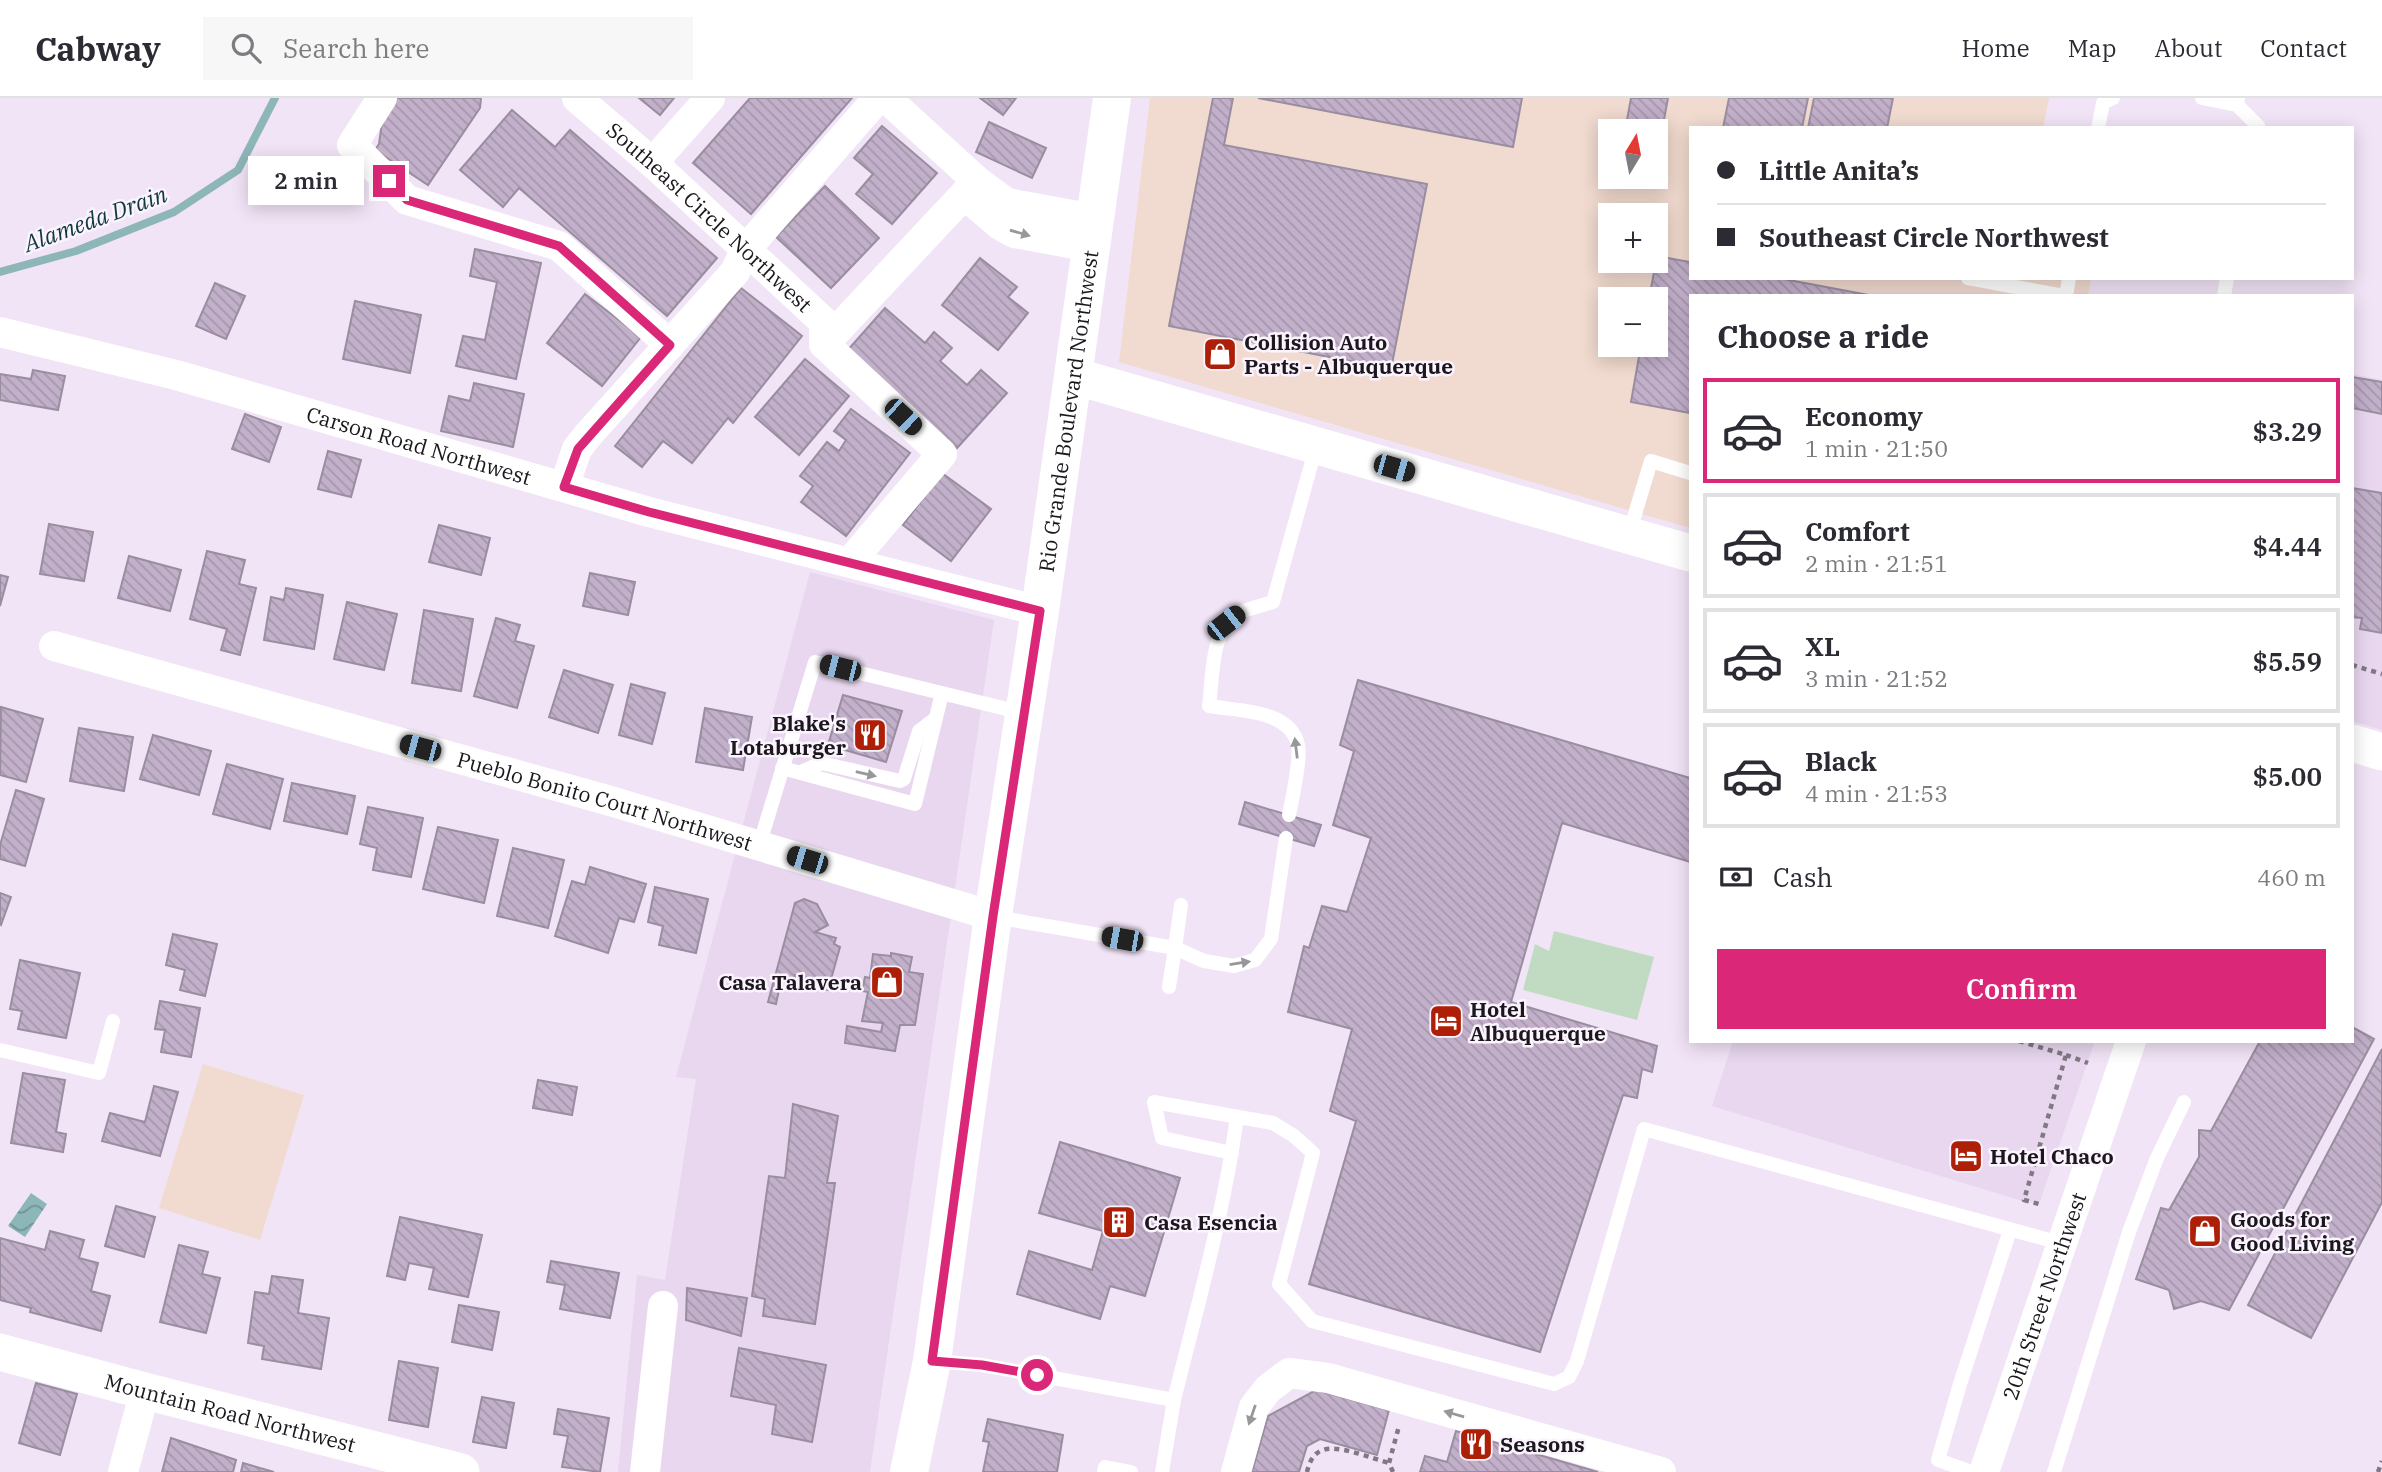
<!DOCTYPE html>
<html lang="en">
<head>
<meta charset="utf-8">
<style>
	body { margin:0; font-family:"IBM Plex Serif",serif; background:#f7f7f7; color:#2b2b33; height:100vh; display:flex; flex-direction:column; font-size:26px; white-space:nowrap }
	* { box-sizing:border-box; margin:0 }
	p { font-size:23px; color:#7c7c81 }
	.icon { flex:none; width:38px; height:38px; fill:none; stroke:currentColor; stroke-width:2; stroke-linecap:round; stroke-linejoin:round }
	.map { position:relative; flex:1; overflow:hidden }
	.details { position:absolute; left:1689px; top:196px; width:665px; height:749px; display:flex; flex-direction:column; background:#fff; border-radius:0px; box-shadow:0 4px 18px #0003 }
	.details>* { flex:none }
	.hud { position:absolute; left:1689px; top:28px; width:665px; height:154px; border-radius:0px; box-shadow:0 4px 18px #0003; display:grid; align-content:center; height:154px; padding:0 28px; background:#fff }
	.needle { width:46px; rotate:10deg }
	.controls { position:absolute; left:1598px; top:21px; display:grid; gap:14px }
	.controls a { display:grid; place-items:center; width:70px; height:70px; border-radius:0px; background:#fff; box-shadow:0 4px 18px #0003; font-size:35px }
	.end { position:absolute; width:32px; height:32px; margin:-16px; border:9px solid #db2777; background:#fff; box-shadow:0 0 0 4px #fff }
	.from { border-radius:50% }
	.bubble { position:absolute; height:49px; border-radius:0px; background:#fff; box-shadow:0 4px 18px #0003; font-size:23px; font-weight:600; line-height:49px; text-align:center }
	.car { position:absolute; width:21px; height:42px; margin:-21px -10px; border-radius:9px; box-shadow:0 0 5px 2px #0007; background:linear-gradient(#222 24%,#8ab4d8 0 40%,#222 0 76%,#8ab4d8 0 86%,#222 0) }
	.hud b { display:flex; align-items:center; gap:24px; height:66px; font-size:26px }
	.hud b+b { border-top:2px solid #e1e1e2 }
	.hud i { width:18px; height:18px; background:#2b2b33 }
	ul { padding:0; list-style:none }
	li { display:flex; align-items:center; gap:21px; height:105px; margin:0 14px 10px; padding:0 14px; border:4px solid #e1e1e2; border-radius:0px }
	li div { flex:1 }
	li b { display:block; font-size:26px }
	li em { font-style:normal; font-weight:600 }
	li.active { border-color:#db2777 }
	li>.icon { width:63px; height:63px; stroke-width:1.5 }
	h2 { padding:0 28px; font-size:32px; line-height:84px }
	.pay { display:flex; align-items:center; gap:18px; height:77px; padding:0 28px; font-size:26px }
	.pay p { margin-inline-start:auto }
	.button { display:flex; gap:14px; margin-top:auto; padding:14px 28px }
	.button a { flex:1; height:80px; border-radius:0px; background:#db2777; color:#fff; font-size:28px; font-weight:600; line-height:80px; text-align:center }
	header { display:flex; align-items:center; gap:42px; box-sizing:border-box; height:98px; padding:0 35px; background:#fff; border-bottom:2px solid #e1e1e2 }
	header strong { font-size:33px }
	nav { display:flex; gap:38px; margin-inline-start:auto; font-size:24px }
	.search { width:490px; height:63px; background:#f7f7f7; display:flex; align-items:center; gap:18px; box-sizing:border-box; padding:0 24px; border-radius:0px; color:#7c7c81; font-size:26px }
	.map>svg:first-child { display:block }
</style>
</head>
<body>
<header>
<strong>Cabway</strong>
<div class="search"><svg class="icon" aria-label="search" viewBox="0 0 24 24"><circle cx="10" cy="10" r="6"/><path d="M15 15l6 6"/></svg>Search here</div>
<nav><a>Home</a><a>Map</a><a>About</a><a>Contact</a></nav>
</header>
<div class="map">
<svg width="2382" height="1374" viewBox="0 0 2382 1374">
	<defs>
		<pattern id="water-waves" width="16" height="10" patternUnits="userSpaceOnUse" patternTransform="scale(1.75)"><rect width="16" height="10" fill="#8db6b8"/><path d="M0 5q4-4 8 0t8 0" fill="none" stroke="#729395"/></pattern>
		<pattern id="building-back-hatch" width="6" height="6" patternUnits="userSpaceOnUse" patternTransform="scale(1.75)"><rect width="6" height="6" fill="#c2afca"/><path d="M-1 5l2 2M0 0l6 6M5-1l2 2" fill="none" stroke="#a696ad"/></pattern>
	</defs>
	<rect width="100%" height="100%" fill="#f1e4f6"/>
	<g fill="#e8d7ef">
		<path d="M2352,276L2382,282V632L2352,623Z"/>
		<path d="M810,474L994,522L870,1374H618L637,1177L665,1182L696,981L676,979Z"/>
		<path d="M1733,943H2095L2039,1106L2019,1102L1712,1008Z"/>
	</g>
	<g fill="#f1dacf" fill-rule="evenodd">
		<path d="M1150,0H2049L2043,30H1690V180H2091L2088,198H1690V430L1119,264ZM1610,33H1656V79H1610ZM1610,117H1656V163H1610ZM1610,201H1656V247H1610Z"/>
		<path d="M203,966L304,997L260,1142L159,1110Z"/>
	</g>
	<path fill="#c1dbc2" d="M1554,833L1654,859L1637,922L1523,892L1535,846L1549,853Z"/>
	<path fill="url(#water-waves)" d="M31,1095L47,1106L25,1139L8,1128Z"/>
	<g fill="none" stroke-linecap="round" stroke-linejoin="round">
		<path stroke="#8db6b8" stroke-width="8" d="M0,174L76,153L174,114L238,72L275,0"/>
	</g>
	<g fill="url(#building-back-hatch)" stroke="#998e9f" stroke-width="2">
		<path d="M396,0H481L480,10L428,87L375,52L379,46L382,25Z"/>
		<path d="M639,0H674L660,17Z"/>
		<path d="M750,0H852L751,116L693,65Z"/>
		<path d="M980,0H1016L1003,17Z"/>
		<path d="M1213,0H1233L1224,47L1427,86L1391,271L1169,228Z"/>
		<path d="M1258,0H1522L1513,49Z"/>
		<path d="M1631,0H1668L1656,65V33H1625Z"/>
		<path d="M1729,0H1808L1802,30H1723Z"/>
		<path d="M1814,0H1893L1887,30H1808Z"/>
		<path d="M512,12L555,49L570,32L717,160L667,218L519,90L503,109L460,72Z"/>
		<path d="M989,24L1046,50L1032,80L976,54Z"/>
		<path d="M882,28L937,75L892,126L856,96L873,76L854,60Z"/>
		<path d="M825,88L879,140L831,190L776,139Z"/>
		<path d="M475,151L541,165L516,281L456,268L463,238L485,242L497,184L470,178Z"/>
		<path d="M1657,158L1690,164V180H1778L1874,198H1690V315L1631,304L1641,247H1656V201H1649Z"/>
		<path d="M980,160L1017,189L1008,199L1028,215L998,252L942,207Z"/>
		<path d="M215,185L245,198L226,241L196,228Z"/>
		<path d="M741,190L802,238L733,325L728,320L692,365L663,343L642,369L615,348Z"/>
		<path d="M585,196L641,239L602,288L547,245Z"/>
		<path d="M355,203L421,217L410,275L343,261Z"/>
		<path d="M885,210L925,245L934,234L952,250L940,263L967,287L981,272L1007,295L957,350L847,253Z"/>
		<path d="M805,261L849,298L799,357L755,319Z"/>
		<path d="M33,272L65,278L58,312L0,302V276L31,281Z"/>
		<path d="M2352,279L2382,284V316L2352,310Z"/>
		<path d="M474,285L524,296L513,349L441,333L449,298L470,303Z"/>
		<path d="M851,311L910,355L846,438L801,404L813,388L800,378L827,344L839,353L846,342L834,333Z"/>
		<path d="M245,316L281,329L269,364L232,351Z"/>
		<path d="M328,353L361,362L351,399L318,391Z"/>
		<path d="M942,375L991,411L951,463L903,427Z"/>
		<path d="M2352,390L2382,395V535L2360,531L2362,520L2352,519Z"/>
		<path d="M49,426L93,434L84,483L40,476Z"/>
		<path d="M439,427L490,440L481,477L429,464Z"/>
		<path d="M207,453L245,462L239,486L256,490L240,557L221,552L227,531L190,521Z"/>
		<path d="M129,458L181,472L170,513L118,500Z"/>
		<path d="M590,475L635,484L628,517L583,508Z"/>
		<path d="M0,477L8,479L0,508Z"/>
		<path d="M286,490L323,497L314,551L264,542L271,499L284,502Z"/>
		<path d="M347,504L397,516L384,572L334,561Z"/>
		<path d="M424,512L473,521L461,593L412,585Z"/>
		<path d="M496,520L520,527L515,543L534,548L517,610L474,598Z"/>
		<path d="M564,572L613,587L598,635L549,619Z"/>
		<path d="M1358,582L1690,680V764L1562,725L1511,904L1657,948L1652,974L1642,971L1637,1000L1623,997L1540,1254L1309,1186L1356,1023L1330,1013L1352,931L1288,914L1304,848L1309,850L1322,808L1347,814L1371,740L1333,727L1354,653L1340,647Z"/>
		<path d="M631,586L665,595L652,646L619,637Z"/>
		<path d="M843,597L902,613L886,664L828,647Z"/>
		<path d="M1,609L43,621L26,684L0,677Z"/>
		<path d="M705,610L752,619L743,672L696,664Z"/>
		<path d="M79,630L133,639L124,693L70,683Z"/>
		<path d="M153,637L211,653L199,697L140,681Z"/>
		<path d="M227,666L283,681L270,731L213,716Z"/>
		<path d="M292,685L355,698L347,736L284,723Z"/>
		<path d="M16,692L44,701L25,768L0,761V747Z"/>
		<path d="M1245,704L1321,727L1314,748L1239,726Z"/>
		<path d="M368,709L423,720L411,779L373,772L377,750L360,746Z"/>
		<path d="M438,729L498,742L484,805L423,791Z"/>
		<path d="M513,750L564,762L548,830L497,818Z"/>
		<path d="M590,769L646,786L634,824L619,820L608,855L555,838L572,783L585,787Z"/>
		<path d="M655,789L708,801L696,855L659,847L663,828L648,824Z"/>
		<path d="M0,795L11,799L1,827L0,826Z"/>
		<path d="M804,801L817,806L828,827L815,834L836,840L834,846L840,849L828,892L811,887L810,881L795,877V882L782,878L776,906L768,904L795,805Z"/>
		<path d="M173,836L217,846L205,898L180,892L185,872L166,867Z"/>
		<path d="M891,855L912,859L909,874L923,876L915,927H900L895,953L845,945L847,928L881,934L883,925L862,923L868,894L862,893L865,879L870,880L873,856L891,858Z"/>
		<path d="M20,862L80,875L66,940L18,931L22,913L10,911Z"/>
		<path d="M160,903L200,910L191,959L161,954L165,932L155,931Z"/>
		<path d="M2352,929L2374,941L2229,1212L2201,1203L2174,1211L2169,1192L2136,1181L2161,1110L2169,1112L2199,1059V1032L2211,1033L2260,943H2352Z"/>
		<path d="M2382,951V1104L2311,1240L2248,1207Z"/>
		<path d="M23,975L65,982L56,1034L66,1036L63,1054L11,1045Z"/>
		<path d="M538,982L577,989L572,1017L533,1010Z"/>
		<path d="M154,988L178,994L160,1058L102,1043L110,1015L145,1024Z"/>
		<path d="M793,1006L838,1018L827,1085H835L815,1226L763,1218L765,1201L752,1198L769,1078L785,1080Z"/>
		<path d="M1060,1044L1180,1080L1145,1198L1110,1188L1100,1221L1017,1196L1029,1153L1092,1172L1103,1133L1039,1115Z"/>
		<path d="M116,1108L155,1119L144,1159L105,1148Z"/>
		<path d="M400,1119L482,1137L468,1199L429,1191L434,1170L409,1165L405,1182L387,1178Z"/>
		<path d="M50,1133L84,1142L79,1160L98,1165L91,1193L110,1198L101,1233L30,1214L31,1210L0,1202V1140L45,1152Z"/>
		<path d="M179,1147L208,1154L202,1176L220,1180L206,1235L160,1224Z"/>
		<path d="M551,1163L619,1175L610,1220L560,1211L565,1187L547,1184Z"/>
		<path d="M272,1178L303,1182L298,1215L329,1220L321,1271L262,1261L264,1248L248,1245L255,1194L269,1196Z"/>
		<path d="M687,1190L747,1200L741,1238L686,1222Z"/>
		<path d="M459,1207L499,1214L492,1252L452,1244Z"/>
		<path d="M739,1250L826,1267L812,1344L772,1336L776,1307L731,1298Z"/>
		<path d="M399,1263L438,1270L428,1329L389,1322Z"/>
		<path d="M36,1285L77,1296L60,1357L19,1345Z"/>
		<path d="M1316,1292L1389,1312L1377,1357L1320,1341L1307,1348L1299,1374H1252L1268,1318Z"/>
		<path d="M482,1299L514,1305L506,1350L473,1344Z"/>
		<path d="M558,1311L609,1320L600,1374L562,1369L568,1338L554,1336Z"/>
		<path d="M988,1321L1063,1337L1057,1374H983L989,1344L983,1343Z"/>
		<path d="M1456,1333L1598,1374H1420L1425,1358L1447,1364Z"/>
		<path d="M171,1340L236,1362L233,1374H162Z"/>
		<path d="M243,1365L274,1374H241Z"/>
	</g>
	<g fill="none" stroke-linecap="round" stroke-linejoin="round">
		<g stroke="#807883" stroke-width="4.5" stroke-dasharray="5 5" stroke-linecap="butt">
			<path d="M2352,567L2382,576"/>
			<path d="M2019,943L2066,957L2024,1102L2039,1106"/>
			<path d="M2066,957L2088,965"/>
			<path d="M1307,1374C1309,1365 1313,1355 1323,1352C1338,1346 1373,1361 1389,1365"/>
			<path d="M1393,1374L1389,1365L1399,1328"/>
			<path d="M2378,1374L2382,1363"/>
		</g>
		<g stroke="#fff" stroke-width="14">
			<path d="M2202,0L2237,7L2238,0"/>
			<path d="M2237,7L2258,28L2257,30"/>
			<path d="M2098,30L2103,5L2113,0"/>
			<path d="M1968,180L2064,198"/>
			<path d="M2066,198L2069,180"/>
			<path d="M2224,198L2227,180"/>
			<path d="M1629,436L1651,363L1690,375"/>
			<path d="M782,670L915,706L942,595"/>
			<path d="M801,674L821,665L900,683L904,681L919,633L936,620"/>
			<path d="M1289,717C1292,701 1301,662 1298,647C1290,611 1237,613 1209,608C1213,579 1210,528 1241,514C1251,510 1263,507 1273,504L1316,349"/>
			<path d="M759,748L815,564L1023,615"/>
			<path d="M995,819L1175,850L1181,807"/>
			<path d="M1169,889L1175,850L1204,863L1234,868L1255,862L1271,841L1286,740"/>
			<path d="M0,952L99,975L113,923"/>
			<path d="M1232,1055L1162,1040L1154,1004L1273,1025L1294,1038L1313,1055L1279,1186L1312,1223L1554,1286L1569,1279L1577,1263L1644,1031L2060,1145"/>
			<path d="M933,1263L982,1267L1174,1302L1162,1374"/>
			<path d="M1174,1302C1197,1209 1224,1115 1237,1019"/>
			<path d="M1104,1374L1105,1369L1131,1374"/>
			<path d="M1972,1374L1938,1362L1960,1286L2010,1132"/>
			<path d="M2054,1374L2129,1134L2157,1060L2184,1004"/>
		</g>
		<g stroke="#fff" stroke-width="30">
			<path d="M382,0L352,47L407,102L559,148L670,247"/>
			<path id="s1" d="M577,0L655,67L824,224V246L942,356L850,464"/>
			<path d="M886,0L977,83L1007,105L1095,121"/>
			<path d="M655,67L663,53L710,0"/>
			<path d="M965,97L1000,127L1014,135L1091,149"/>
			<path id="s2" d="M0,234L176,277L649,414L1040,513"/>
			<path d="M824,246L977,83"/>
			<path d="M564,389L577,351L588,337L735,174L746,151L878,0"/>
			<path id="s3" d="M54,548L607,702L993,818"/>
			<path d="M123,1374L145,1293"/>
			<path d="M645,1374L663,1208"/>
			<path d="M1236,1374L1254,1309L1268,1291L1289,1275L1328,1280L1661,1374"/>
			<path id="s4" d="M1984,1374L2131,943"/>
		</g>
		<g stroke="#fff" stroke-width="37">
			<path d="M1074,278L1690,455"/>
			<path d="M2352,645L2382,654"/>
			<path id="s5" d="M0,1254L145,1293L461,1374"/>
		</g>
		<path stroke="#fff" stroke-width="38" id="s6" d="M909,1374L932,1263L993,818L1040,513L1112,0"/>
	</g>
	<defs><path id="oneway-solid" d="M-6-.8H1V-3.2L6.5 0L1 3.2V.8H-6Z" transform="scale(1.75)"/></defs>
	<g fill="#989799">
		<use href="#oneway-solid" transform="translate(1020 135) rotate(16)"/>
		<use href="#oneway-solid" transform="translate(1296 650) rotate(-97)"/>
		<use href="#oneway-solid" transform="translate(866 676) rotate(13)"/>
		<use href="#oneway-solid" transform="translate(1240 865) rotate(-9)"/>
		<use href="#oneway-solid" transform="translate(1454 1316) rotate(-164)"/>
		<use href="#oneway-solid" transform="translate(1252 1317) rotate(109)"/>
	</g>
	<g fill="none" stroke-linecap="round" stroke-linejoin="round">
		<path stroke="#db2777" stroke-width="9" d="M389,83L407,102L559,148L670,247L578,351L564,389L649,414L1040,513L993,818L932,1263L982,1267L1037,1277"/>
	</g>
	<defs>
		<g id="shop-square" transform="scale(1.75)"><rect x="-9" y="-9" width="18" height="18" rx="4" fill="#ad1f06" stroke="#fbf4fe"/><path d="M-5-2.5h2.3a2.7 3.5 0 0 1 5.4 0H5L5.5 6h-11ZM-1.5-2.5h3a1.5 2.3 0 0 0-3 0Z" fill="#fff"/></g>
		<g id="restaurant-square" transform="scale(1.75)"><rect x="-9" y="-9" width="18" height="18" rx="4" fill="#ad1f06" stroke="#fbf4fe"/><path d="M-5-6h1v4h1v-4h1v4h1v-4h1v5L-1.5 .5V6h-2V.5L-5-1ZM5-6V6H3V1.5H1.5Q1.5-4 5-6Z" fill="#fff"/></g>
		<g id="hotel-square" transform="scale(1.75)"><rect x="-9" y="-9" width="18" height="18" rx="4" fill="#ad1f06" stroke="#fbf4fe"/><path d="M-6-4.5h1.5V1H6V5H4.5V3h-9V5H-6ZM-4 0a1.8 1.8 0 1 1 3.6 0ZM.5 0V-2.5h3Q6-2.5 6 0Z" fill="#fff"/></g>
		<g id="building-square" transform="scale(1.75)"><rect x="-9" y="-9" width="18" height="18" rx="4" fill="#ad1f06" stroke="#fbf4fe"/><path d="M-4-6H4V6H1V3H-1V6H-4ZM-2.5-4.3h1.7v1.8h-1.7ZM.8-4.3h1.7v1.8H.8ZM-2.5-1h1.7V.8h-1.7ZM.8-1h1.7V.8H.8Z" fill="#fff"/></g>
	</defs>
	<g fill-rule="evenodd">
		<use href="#shop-square" x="1220" y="256"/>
		<use href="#restaurant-square" x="870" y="637"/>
		<use href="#shop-square" x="887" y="884"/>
		<use href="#hotel-square" x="1446" y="923"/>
		<use href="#hotel-square" x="1966" y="1058"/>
		<use href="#building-square" x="1119" y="1124"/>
		<use href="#shop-square" x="2205" y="1133"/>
		<use href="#restaurant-square" x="1476" y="1346"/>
	</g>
	<g text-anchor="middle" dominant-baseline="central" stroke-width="5" stroke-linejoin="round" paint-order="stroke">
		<g font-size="21" fill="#1b171d" stroke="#fbf4fe">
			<text stroke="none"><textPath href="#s1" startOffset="178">Southeast Circle Northwest</textPath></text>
			<text stroke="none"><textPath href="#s6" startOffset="1073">Rio Grande Boulevard Northwest</textPath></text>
			<text stroke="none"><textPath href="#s2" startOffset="434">Carson Road Northwest</textPath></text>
			<text stroke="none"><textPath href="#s3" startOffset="572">Pueblo Bonito Court Northwest</textPath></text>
			<text stroke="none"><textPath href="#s4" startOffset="186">20th Street Northwest</textPath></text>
			<text stroke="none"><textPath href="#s5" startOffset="238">Mountain Road Northwest</textPath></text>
		</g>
		<g font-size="21" font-weight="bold" fill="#1b171d" stroke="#fbf4fe" text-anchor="start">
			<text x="1244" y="244">Collision Auto<tspan x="1244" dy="24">Parts - Albuquerque</tspan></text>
			<text x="846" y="625" text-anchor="end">Blake's<tspan x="846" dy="24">Lotaburger</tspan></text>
			<text x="862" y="884" text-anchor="end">Casa Talavera</text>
			<text x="1470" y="911">Hotel<tspan x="1470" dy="24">Albuquerque</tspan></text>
			<text x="1990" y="1058">Hotel Chaco</text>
			<text x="2230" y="1121">Goods for<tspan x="2230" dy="24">Good Living</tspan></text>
			<text x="1144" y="1124">Casa Esencia</text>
			<text x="1500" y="1346">Seasons</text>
		</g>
		<g font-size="23" font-style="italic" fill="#10393b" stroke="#fbf4fe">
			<text transform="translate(95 120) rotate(-20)">Alameda Drain</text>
		</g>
	</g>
</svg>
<div class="controls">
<a><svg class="needle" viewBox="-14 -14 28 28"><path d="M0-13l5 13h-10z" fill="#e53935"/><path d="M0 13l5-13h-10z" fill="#7c7c81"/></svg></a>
<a>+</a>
<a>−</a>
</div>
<i class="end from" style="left:1037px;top:1277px"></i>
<i class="end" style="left:389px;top:83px"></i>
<div class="bubble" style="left:248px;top:58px;width:116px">2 min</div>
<i class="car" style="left:903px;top:319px;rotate:133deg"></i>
<i class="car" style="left:1394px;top:370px;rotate:106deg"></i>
<i class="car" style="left:1226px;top:525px;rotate:52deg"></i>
<i class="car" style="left:840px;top:570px;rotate:284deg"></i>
<i class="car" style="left:420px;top:650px;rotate:285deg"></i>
<i class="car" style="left:807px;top:762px;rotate:287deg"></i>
<i class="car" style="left:1122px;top:841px;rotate:280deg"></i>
<div class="hud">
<b><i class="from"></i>Little Anita’s</b>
<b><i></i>Southeast Circle Northwest</b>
</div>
<section class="details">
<h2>Choose a ride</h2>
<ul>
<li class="active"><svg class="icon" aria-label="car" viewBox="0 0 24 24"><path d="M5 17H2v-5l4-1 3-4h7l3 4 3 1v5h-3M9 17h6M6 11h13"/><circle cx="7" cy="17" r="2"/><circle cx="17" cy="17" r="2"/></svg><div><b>Economy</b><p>1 min · 21:50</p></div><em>$3.29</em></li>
<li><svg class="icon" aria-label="car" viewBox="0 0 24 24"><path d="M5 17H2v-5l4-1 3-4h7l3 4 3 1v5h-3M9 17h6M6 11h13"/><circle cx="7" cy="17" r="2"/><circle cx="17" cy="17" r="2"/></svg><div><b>Comfort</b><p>2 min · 21:51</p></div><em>$4.44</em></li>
<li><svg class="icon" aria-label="car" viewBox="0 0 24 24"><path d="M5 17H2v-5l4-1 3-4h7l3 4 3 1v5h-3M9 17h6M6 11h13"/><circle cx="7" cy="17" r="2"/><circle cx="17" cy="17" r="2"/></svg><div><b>XL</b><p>3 min · 21:52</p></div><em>$5.59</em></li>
<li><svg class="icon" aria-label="car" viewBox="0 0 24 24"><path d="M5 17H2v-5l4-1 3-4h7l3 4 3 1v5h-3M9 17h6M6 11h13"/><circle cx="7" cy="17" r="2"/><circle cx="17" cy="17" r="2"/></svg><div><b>Black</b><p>4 min · 21:53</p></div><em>$5.00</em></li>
</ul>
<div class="pay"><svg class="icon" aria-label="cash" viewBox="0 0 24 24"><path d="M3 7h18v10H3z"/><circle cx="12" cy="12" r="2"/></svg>Cash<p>460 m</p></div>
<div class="button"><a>Confirm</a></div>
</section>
</div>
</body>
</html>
